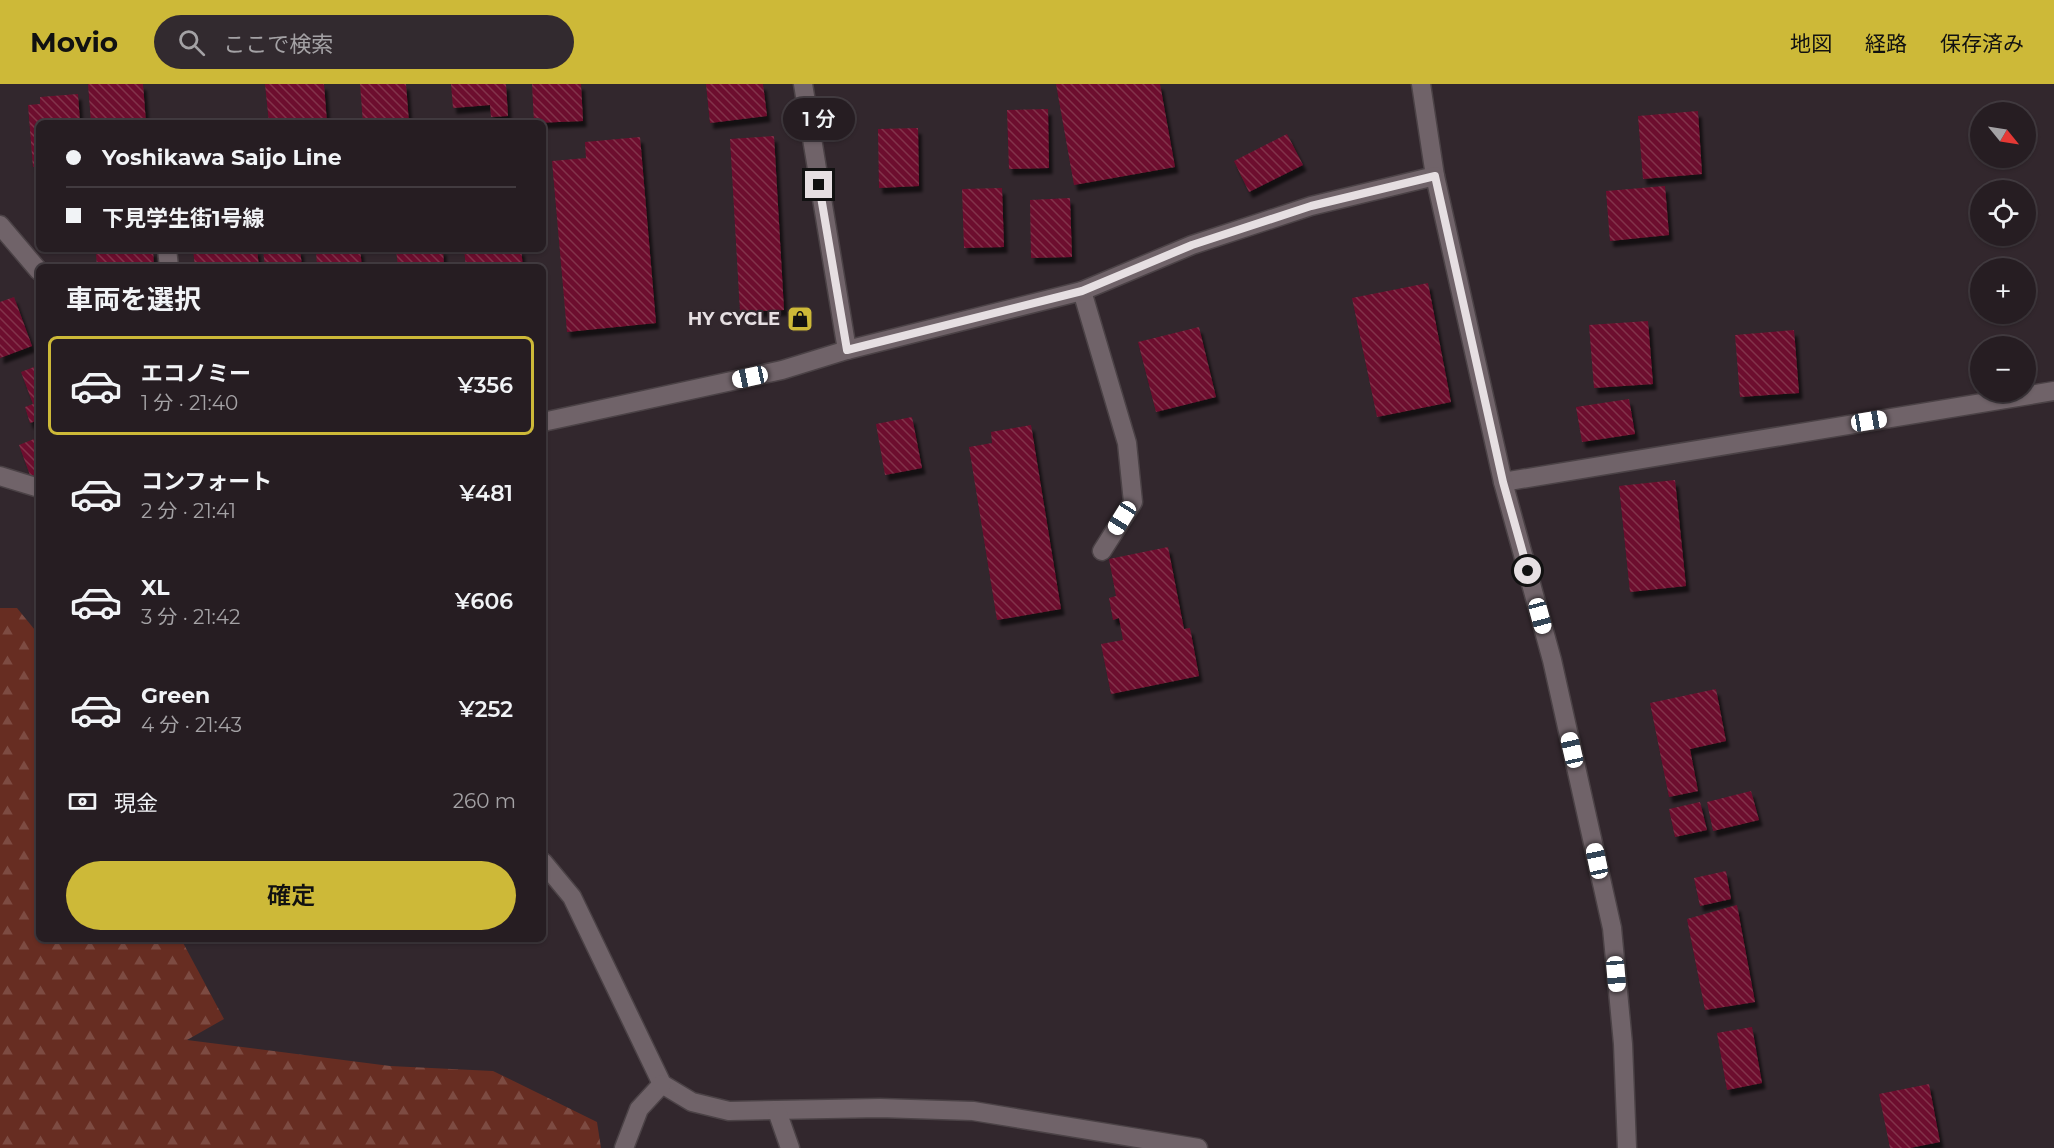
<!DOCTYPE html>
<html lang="ja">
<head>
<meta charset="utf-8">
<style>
	body { margin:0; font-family:Montserrat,"Noto Sans JP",sans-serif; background:#322a2f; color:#f1f3f6; height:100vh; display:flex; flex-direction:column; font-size:22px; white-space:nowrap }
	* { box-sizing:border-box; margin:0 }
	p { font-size:20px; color:#a4a2a5 }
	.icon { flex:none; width:33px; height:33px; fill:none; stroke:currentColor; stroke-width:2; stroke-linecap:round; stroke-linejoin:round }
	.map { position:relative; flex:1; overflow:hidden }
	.sheet { position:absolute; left:36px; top:180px; width:510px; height:678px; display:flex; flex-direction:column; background:#261d22; border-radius:9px; box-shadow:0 2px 4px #0004,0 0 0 2px #423b40 }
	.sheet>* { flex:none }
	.banner { position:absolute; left:36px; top:36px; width:510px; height:132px; border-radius:9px; box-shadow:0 2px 4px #0004,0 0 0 2px #423b40; display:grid; align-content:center; height:132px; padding:0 30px; background:#261d22 }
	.needle { width:39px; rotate:120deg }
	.fabs { position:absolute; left:1970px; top:18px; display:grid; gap:12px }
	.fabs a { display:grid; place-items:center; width:66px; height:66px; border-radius:50%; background:#261d22; box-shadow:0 2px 4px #0004,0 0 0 2px #423b40; font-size:30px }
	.end { position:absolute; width:27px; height:27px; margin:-14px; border:8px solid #e6dfe2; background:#111; box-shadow:0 0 0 3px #111 }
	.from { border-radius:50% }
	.bubble { position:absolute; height:42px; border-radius:21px; background:#261d22; box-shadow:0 2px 4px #0004,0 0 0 2px #423b40; font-size:20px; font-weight:600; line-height:42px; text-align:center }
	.car { position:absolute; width:18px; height:36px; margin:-18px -9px; border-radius:8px; box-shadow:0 0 4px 2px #0007; background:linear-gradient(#fff 24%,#345 0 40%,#fff 0 76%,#345 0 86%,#fff 0) }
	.banner b { display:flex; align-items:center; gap:21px; height:57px; font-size:22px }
	.banner b+b { border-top:2px solid #423b40 }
	.banner i { width:15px; height:15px; background:#f1f3f6 }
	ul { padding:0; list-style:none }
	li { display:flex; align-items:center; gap:18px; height:99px; margin:0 12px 9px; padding:0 18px; border:3px solid transparent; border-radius:9px }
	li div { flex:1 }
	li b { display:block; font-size:22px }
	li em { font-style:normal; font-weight:600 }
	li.selected { border-color:#cdb938 }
	li>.icon { width:54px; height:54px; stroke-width:1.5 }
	h2 { padding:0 30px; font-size:27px; line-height:72px }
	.pay { display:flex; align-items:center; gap:15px; height:66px; padding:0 30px; font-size:22px }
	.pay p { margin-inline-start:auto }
	.primary-button { display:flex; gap:12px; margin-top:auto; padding:12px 30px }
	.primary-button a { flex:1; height:69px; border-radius:36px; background:#cdb938; color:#111; font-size:24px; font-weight:600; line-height:69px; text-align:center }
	header { display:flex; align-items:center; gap:36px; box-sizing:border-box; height:84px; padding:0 30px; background:#cdb938; color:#111 }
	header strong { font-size:28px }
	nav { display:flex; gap:33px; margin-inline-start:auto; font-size:21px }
	.search { width:420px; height:54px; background:#322a2f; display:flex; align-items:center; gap:15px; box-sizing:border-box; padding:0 21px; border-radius:33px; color:#a4a2a5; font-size:22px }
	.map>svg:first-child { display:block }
</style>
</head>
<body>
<header>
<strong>Movio</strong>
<div class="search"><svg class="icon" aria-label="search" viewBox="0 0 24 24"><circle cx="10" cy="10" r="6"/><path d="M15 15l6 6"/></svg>ここで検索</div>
<nav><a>地図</a><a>経路</a><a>保存済み</a></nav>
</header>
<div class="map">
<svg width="2054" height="1064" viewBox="0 0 2054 1064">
	<defs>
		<pattern id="forest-firs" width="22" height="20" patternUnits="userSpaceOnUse" patternTransform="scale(1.5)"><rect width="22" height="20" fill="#672d22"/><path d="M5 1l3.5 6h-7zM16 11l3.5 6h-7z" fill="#7d4b42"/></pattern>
		<pattern id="building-back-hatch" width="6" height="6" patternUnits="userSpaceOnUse" patternTransform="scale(1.5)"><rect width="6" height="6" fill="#6d112d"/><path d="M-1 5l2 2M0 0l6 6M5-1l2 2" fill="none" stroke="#82334b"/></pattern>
		<filter id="shadow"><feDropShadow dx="3.5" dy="6" stdDeviation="1.5" flood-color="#0009"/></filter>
	</defs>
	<rect width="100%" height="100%" fill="#32272d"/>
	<path fill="url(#forest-firs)" d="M0,524H17L39,551V855H181L224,935L187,956L390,982L493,987L597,1038L601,1064H0Z"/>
	<g fill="url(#building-back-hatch)" filter="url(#shadow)">
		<path d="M88,0H143L146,39H91Z"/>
		<path d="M265,0H324L327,39H269Z"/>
		<path d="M360,0H406L409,39H363Z"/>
		<path d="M451,0H506L508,32L491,33L490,21L453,24Z"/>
		<path d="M532,0H581L583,37L534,39Z"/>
		<path d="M706,0H763L767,32L710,39Z"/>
		<path d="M1056,0H1160L1175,83L1074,101Z"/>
		<path d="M78,10L80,39H39V83H33L28,21L40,20V13Z"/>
		<path d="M1048,25L1049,84L1009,85L1007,26Z"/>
		<path d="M1698,27L1702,90L1643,95L1638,32Z"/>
		<path d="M918,44L919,102L879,104L878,45Z"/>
		<path d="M1287,50L1303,81L1249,108L1234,77Z"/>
		<path d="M774,52L784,226L740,228L730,55Z"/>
		<path d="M640,53L656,239L567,248L552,77L586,74L585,58Z"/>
		<path d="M1665,102L1669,151L1610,157L1606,107Z"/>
		<path d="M1002,104L1004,163L964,164L962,105Z"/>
		<path d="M1070,114L1072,173L1031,174L1030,116Z"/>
		<path d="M193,165H257L259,183H195Z"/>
		<path d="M263,165H300L302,183H265Z"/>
		<path d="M316,165H360L362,183H317Z"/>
		<path d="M396,165H443L444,183H398Z"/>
		<path d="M464,165H521L523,183H466Z"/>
		<path d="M153,166L154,183H97L96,169Z"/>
		<path d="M1428,199L1451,318L1377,333L1352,214Z"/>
		<path d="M14,213L32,262L0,274V218Z"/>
		<path d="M1648,237L1653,300L1594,304L1589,241Z"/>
		<path d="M1199,243L1216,313L1156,328L1138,258Z"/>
		<path d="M1794,246L1799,309L1740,313L1735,251Z"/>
		<path d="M39,281V336L30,339L25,323L33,320L21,288Z"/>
		<path d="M1629,315L1635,350L1582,358L1576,323Z"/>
		<path d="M912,333L922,384L885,391L876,340Z"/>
		<path d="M1031,341L1061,525L997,536L969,363L992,359L991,348Z"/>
		<path d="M39,353V400L34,402L19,361Z"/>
		<path d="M1675,396L1686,502L1630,508L1619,402Z"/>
		<path d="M1168,463L1184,545L1190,544L1199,592L1111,610L1101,560L1123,556L1119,534L1113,536L1109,514L1116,512L1109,475Z"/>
		<path d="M1716,605L1726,657L1690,665L1698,707L1669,713L1650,619Z"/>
		<path d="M1751,707L1759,736L1713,747L1707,718Z"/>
		<path d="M1700,718L1707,746L1675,753L1669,725Z"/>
		<path d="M1726,787L1731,815L1700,822L1694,794Z"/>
		<path d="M1737,821L1755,918L1705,926L1687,835Z"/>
		<path d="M1752,943L1762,999L1727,1006L1717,949Z"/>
		<path d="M1929,1000L1940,1058L1910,1064H1890L1879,1010Z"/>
	</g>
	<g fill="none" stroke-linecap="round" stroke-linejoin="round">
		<g stroke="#4b4246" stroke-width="21">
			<path id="lane" d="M1082,207L1127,359L1133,418L1102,467"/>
		</g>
		<g stroke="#4b4246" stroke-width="21">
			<g id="street">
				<path d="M803,0L847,266"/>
				<path d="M0,141L39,187"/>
				<path d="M167,165L169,183"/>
				<path d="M1503,398L2054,307"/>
				<path d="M543,778L572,813L662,1000L692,1018L729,1027L880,1024L973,1027L1198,1064"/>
				<path d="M777,1027L790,1064"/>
				<path d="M624,1064L639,1025L662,1000"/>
			</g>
		</g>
		<g stroke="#4b4246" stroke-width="21">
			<g id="secondary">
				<path d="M1421,0L1435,92L1503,398L1552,576L1612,844L1623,960L1627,1064"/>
				<path d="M543,338L782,286L847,266L1082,207L1192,161L1311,122L1435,92"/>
				<path d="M0,392L39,404"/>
			</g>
		</g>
		<use href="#lane" stroke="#706369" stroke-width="18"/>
		<use href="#street" stroke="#706369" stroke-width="18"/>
		<use href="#secondary" stroke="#706369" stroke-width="18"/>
	</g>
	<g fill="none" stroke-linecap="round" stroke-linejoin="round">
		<path stroke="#e6dfe2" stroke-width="8" d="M819,101L847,266L1082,207L1192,161L1311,122L1435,92L1503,398L1528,487"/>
	</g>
	<defs>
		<g id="shop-square" transform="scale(1.35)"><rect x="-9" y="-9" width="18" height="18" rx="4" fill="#cdb938" stroke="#32272d"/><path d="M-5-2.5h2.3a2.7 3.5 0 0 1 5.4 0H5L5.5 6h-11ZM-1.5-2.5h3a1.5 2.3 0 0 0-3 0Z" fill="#111"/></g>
	</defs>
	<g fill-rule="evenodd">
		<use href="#shop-square" x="800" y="235"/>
	</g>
	<g text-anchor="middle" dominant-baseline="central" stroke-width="4.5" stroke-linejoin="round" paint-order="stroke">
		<g font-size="18" font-weight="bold" fill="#e6dfe2" stroke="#32272d" text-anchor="end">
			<text x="780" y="235">HY CYCLE</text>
		</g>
	</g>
</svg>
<div class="fabs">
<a><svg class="needle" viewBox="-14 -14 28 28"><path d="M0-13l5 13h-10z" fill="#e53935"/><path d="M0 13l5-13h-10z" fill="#a4a2a5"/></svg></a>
<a><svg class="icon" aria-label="locate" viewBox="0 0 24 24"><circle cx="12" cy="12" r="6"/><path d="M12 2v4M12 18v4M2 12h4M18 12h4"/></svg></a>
<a>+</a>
<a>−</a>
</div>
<i class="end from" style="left:1528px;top:487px"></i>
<i class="end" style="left:819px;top:101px"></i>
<div class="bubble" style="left:783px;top:14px;width:72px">1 分</div>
<i class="car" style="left:750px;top:293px;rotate:258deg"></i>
<i class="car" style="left:1869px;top:337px;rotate:81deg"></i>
<i class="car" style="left:1122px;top:434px;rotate:212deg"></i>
<i class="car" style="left:1540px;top:532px;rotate:165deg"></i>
<i class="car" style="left:1572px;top:666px;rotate:347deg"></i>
<i class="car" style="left:1597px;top:777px;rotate:348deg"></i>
<i class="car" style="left:1616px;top:890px;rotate:175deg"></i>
<div class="banner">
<b><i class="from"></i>Yoshikawa Saijo Line</b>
<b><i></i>下見学生街1号線</b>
</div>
<section class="sheet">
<h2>車両を選択</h2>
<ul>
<li class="selected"><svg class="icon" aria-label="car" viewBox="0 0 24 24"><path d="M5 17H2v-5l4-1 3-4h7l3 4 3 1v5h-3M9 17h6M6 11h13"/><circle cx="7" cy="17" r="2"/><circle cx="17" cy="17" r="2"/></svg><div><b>エコノミー</b><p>1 分 · 21:40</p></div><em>¥356</em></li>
<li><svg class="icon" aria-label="car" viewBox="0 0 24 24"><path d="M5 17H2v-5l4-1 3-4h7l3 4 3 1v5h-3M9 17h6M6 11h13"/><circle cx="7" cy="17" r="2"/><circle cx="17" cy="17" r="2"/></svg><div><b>コンフォート</b><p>2 分 · 21:41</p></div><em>¥481</em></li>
<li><svg class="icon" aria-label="car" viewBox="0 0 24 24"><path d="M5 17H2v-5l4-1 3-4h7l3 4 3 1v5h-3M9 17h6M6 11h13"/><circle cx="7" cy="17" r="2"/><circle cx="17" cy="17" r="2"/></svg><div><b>XL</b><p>3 分 · 21:42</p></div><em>¥606</em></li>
<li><svg class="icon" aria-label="car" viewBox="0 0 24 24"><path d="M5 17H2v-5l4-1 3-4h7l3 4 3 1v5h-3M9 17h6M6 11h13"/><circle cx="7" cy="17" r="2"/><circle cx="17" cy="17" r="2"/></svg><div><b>Green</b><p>4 分 · 21:43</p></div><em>¥252</em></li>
</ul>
<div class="pay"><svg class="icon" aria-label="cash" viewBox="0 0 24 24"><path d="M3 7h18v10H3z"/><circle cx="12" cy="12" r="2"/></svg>現金<p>260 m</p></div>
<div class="primary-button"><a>確定</a></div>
</section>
</div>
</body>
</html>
